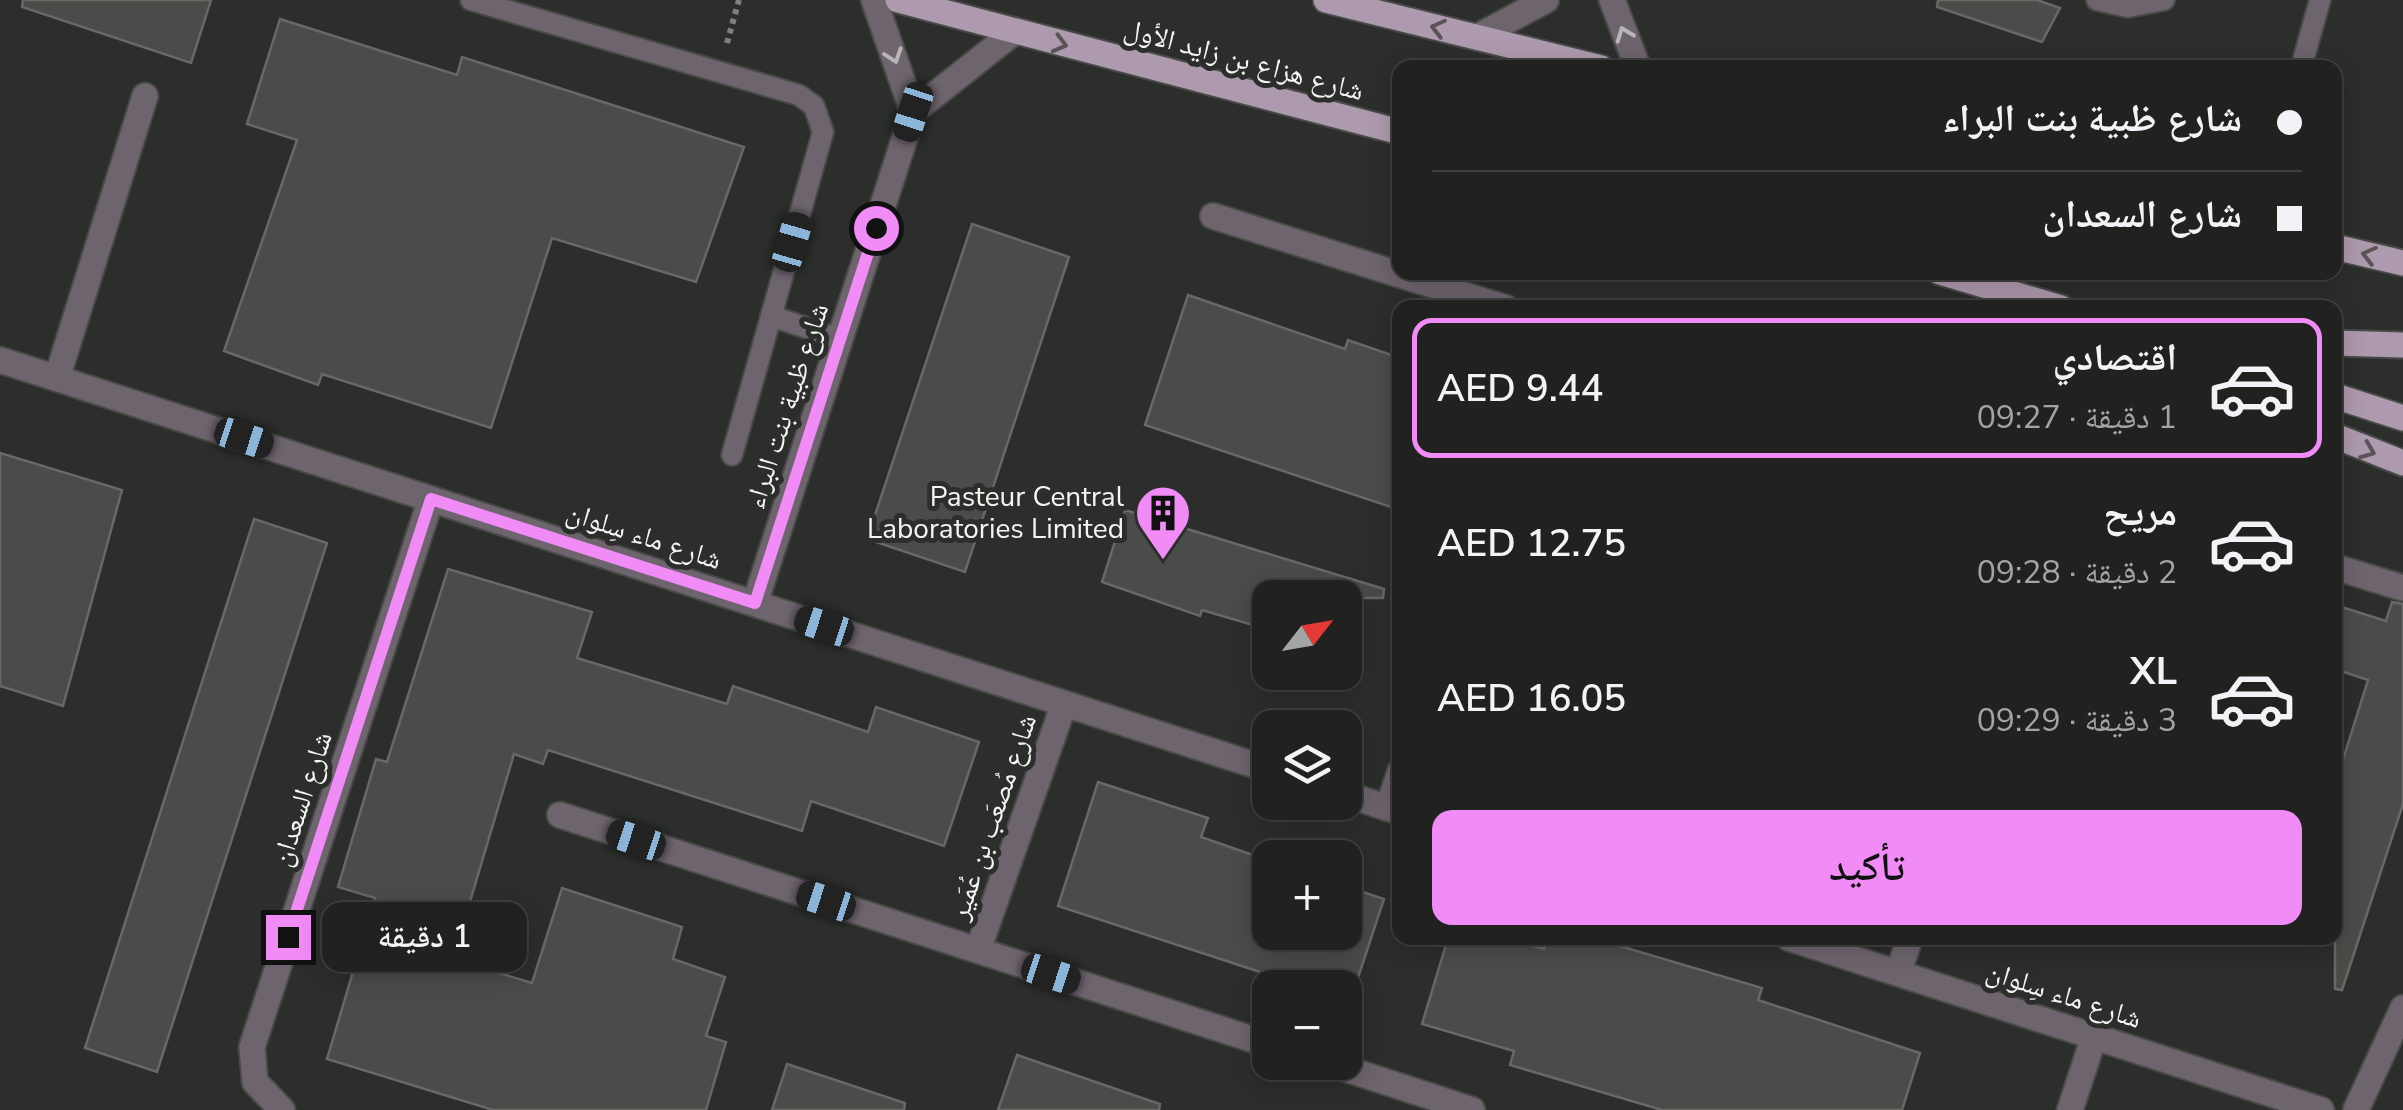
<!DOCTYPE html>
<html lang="ar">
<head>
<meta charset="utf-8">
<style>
	body { margin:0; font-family:"Nunito Sans","Noto Naskh Arabic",sans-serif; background:#2d2f2d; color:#f1f3f6; direction:rtl; height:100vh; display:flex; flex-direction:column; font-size:38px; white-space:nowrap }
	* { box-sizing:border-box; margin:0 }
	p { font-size:32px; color:#a2a4a5 }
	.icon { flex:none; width:55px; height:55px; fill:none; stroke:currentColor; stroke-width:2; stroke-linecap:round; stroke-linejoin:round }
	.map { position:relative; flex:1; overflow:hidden; direction:ltr }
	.sheet { position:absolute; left:1392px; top:300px; width:950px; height:645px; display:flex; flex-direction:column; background:#212220; border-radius:20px; box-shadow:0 5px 25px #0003,0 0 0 2px #3e3f3e; direction:rtl }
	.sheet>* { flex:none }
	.banner { position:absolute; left:1392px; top:60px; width:950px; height:220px; border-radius:20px; box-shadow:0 5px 25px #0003,0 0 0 2px #3e3f3e; direction:rtl; display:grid; align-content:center; height:220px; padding:0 40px; background:#212220 }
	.needle { width:65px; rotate:59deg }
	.controls { position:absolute; left:1252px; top:580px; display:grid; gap:20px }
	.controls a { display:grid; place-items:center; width:110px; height:110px; border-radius:20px; background:#212220; box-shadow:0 5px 25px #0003,0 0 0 2px #3e3f3e; font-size:50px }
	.end { position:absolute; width:45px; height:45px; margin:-22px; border:12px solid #f18bf5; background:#111; box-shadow:0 0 0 5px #111 }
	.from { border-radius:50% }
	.bubble { position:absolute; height:70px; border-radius:20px; background:#212220; box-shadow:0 5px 25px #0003,0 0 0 2px #3e3f3e; font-size:32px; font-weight:600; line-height:70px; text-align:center; direction:rtl }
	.car { position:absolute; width:30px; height:60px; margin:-30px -15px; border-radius:12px; box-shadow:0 0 8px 2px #0007; background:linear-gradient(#222 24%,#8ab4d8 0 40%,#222 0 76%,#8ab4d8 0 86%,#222 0) }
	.banner b { display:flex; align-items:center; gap:35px; height:95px; font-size:38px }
	.banner b+b { border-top:2px solid #3e3f3e }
	.banner i { width:25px; height:25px; background:#f1f3f6 }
	ul { padding:18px 0 0; list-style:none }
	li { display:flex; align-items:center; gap:30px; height:140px; margin:0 20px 15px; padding:0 20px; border:5px solid transparent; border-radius:20px }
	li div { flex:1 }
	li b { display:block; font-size:38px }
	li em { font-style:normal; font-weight:600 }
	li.on { border-color:#f18bf5 }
	li>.icon { width:90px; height:90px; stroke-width:1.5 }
	.action { display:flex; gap:20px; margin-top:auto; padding:20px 40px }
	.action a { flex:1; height:115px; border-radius:20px; background:#f18bf5; color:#111; font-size:40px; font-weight:600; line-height:115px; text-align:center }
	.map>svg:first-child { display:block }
</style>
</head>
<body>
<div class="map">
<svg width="2403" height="1110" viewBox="0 0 2403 1110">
	<rect width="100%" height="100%" fill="#2c2e2b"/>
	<g fill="#4a4c49" stroke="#676966" stroke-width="2.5">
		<path d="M23,0H211L191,63L22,7Z"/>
		<path d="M1938,0H2037L2060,8L2042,42L1937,7Z"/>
		<path d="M280,19L457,75L462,57L744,147L696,282L552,238L491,428L322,374L318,385L224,351L297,140L247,124Z"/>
		<path d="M972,224L1069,257L965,572L867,539Z"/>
		<path d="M1188,295L1345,349L1348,340L1400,358V510L1145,425Z"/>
		<path d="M0,453L122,490L63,706L0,686Z"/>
		<path d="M1125,510L1384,589L1383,598H1270V630L1202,610L1200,616L1102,582Z"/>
		<path d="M254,519L327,543L157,1072L85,1048Z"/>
		<path d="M448,569L592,612L577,658L727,704L733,686L868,732L876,707L979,742L944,846L811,801L802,831L548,750L543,764L514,754L453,959L532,983L562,888L682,927L673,959L725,977L706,1036L726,1042L706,1110H493L327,1059L375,898L338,887L376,759L387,762Z"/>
		<path d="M2392,602L2403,604V804L2342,990L2335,989V785L2368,680L2335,669V605L2386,621Z"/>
		<path d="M1098,782L1208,818L1201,837L1270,861V932H1345V886L1384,899L1352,996L1345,995V988H1309L1058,906Z"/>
		<path d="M1448,938H1506L1544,949L1548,938H1593L1762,988L1758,1000L1920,1053L1902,1110H1662L1510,1065L1514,1051L1422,1024Z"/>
		<path d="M1017,1055L1160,1104L1159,1110H998Z"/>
		<path d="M787,1064L905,1103L904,1110H772Z"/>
	</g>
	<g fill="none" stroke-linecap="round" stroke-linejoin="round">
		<g stroke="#484a47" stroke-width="24">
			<g id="lane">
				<path d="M471,0L799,95L814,106L823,132L732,455"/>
				<path d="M2097,0L2128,7L2164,0"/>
				<path d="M2301,68L2320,0"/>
				<path d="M771,316L840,339"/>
			</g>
		</g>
		<g stroke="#484a47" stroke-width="29">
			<g id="street">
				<path d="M874,0L913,112"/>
				<path d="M1612,0L1638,68"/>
				<path d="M1477,37L1546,0"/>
				<path d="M1213,216L1506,308"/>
				<path d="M0,360L1270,770"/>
				<path d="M57,378L145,96"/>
				<path d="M2335,567L2403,588"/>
				<path d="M755,603L913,112L1014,32"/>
				<path d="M1345,794L1400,812"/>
				<path d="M1388,808L1400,772"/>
				<path d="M560,815L1270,1045"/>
				<path d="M1789,938L2321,1110"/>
				<path d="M978,950L1064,704"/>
				<path d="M1898,973L1910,938"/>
				<path d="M1325,1062L1472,1110"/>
				<path d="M282,1110L255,1082L252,1047L431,499"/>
				<path d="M2070,1110L2094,1037"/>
				<path d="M2356,1110L2403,1008"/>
			</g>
		</g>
		<g stroke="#484a47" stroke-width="29">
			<g id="primary">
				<path d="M898,0L1400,132"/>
				<path d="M1326,0L1601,68"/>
				<path d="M2335,247L2403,263"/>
				<path d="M1940,272L2061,308"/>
				<path d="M2335,343L2403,345"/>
				<path d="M2335,396L2403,418"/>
				<path d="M2335,436L2403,463"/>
			</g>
		</g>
		<path stroke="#7f817e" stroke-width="6" stroke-dasharray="5 5" stroke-linecap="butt" d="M727,43L739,0"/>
		<use href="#lane" stroke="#6e646e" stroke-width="20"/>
		<use href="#street" stroke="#6e646e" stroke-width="25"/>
		<use href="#primary" stroke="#ae9aae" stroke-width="25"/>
	</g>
	<defs><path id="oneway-chevron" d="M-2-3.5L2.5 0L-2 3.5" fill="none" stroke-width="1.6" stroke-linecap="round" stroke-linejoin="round" transform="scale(2.5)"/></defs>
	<g stroke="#5a5459">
		<use href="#oneway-chevron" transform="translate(1438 28) rotate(-166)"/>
		<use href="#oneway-chevron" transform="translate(1060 44) rotate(15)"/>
		<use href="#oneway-chevron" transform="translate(2369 255) rotate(-166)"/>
		<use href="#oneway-chevron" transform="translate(2368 451) rotate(22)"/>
	</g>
	<g stroke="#b8b4b7">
		<use href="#oneway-chevron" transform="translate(1624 34) rotate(-111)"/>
		<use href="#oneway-chevron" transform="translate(894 56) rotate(71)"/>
	</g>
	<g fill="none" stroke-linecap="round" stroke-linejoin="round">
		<path stroke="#f18bf5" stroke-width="12" d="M288,937L431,499L755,603L876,228"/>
	</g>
	<defs>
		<g id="building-pin" transform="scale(2.875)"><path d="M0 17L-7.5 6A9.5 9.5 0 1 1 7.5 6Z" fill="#f18bf5" stroke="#2c2e2b"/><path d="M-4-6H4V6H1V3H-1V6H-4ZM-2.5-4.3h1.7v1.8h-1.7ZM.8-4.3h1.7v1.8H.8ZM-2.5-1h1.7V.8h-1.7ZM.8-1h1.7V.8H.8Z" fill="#111"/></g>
	</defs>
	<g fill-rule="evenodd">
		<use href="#building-pin" x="1163" y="513"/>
	</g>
	<g text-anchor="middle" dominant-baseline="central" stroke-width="10" stroke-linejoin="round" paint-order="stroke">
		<g font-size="28" fill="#f4f5f3" stroke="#2c2e2b">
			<text transform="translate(1244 60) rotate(15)">شارع هزاع بن زايد الأول</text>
			<text transform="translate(787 406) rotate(-72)">شارع ظبية بنت البراء</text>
			<text transform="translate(644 536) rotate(18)">شارع ماء سِلوان</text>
			<text transform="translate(302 799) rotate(-72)">شارع السعدان</text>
			<text transform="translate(993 817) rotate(-71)">شارع مُصعَب بن عُمَير</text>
			<text transform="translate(2064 995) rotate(18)">شارع ماء سِلوان</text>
		</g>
		<g font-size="28" fill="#f4f5f3" stroke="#2c2e2b" text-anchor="end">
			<text x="1124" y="497">Pasteur Central<tspan x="1124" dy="32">Laboratories Limited</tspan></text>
		</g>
	</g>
</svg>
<div class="controls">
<a><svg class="needle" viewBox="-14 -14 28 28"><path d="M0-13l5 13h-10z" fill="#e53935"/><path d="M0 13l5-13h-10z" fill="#a2a4a5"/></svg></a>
<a><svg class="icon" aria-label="layers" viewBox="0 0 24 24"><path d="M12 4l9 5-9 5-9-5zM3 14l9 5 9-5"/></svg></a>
<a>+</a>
<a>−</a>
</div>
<i class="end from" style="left:876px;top:228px"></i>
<i class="end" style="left:288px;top:937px"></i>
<div class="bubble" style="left:322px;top:902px;width:205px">1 دقيقة</div>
<i class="car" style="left:913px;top:112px;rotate:198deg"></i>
<i class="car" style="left:792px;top:242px;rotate:16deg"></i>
<i class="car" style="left:244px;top:438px;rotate:108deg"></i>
<i class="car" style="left:824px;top:626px;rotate:288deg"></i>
<i class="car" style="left:636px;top:840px;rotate:288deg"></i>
<i class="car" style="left:826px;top:901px;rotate:288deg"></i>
<i class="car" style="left:1051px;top:974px;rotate:108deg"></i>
<div class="banner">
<b><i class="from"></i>شارع ظبية بنت البراء</b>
<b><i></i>شارع السعدان</b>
</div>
<section class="sheet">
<ul>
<li class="on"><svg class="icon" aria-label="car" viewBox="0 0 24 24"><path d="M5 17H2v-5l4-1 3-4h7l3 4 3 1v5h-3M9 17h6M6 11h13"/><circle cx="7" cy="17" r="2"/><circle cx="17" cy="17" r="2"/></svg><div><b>اقتصادي</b><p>1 دقيقة · 09:27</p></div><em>AED 9.44</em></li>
<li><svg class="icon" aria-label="car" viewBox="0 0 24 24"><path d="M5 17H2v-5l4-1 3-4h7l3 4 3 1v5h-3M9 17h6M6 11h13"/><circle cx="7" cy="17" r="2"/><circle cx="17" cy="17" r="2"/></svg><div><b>مريح</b><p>2 دقيقة · 09:28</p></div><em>AED 12.75</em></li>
<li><svg class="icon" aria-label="car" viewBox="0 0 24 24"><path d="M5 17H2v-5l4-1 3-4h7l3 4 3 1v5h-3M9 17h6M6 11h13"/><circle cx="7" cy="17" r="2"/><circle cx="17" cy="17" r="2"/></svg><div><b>XL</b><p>3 دقيقة · 09:29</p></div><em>AED 16.05</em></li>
</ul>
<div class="action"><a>تأكيد</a></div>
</section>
</div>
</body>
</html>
